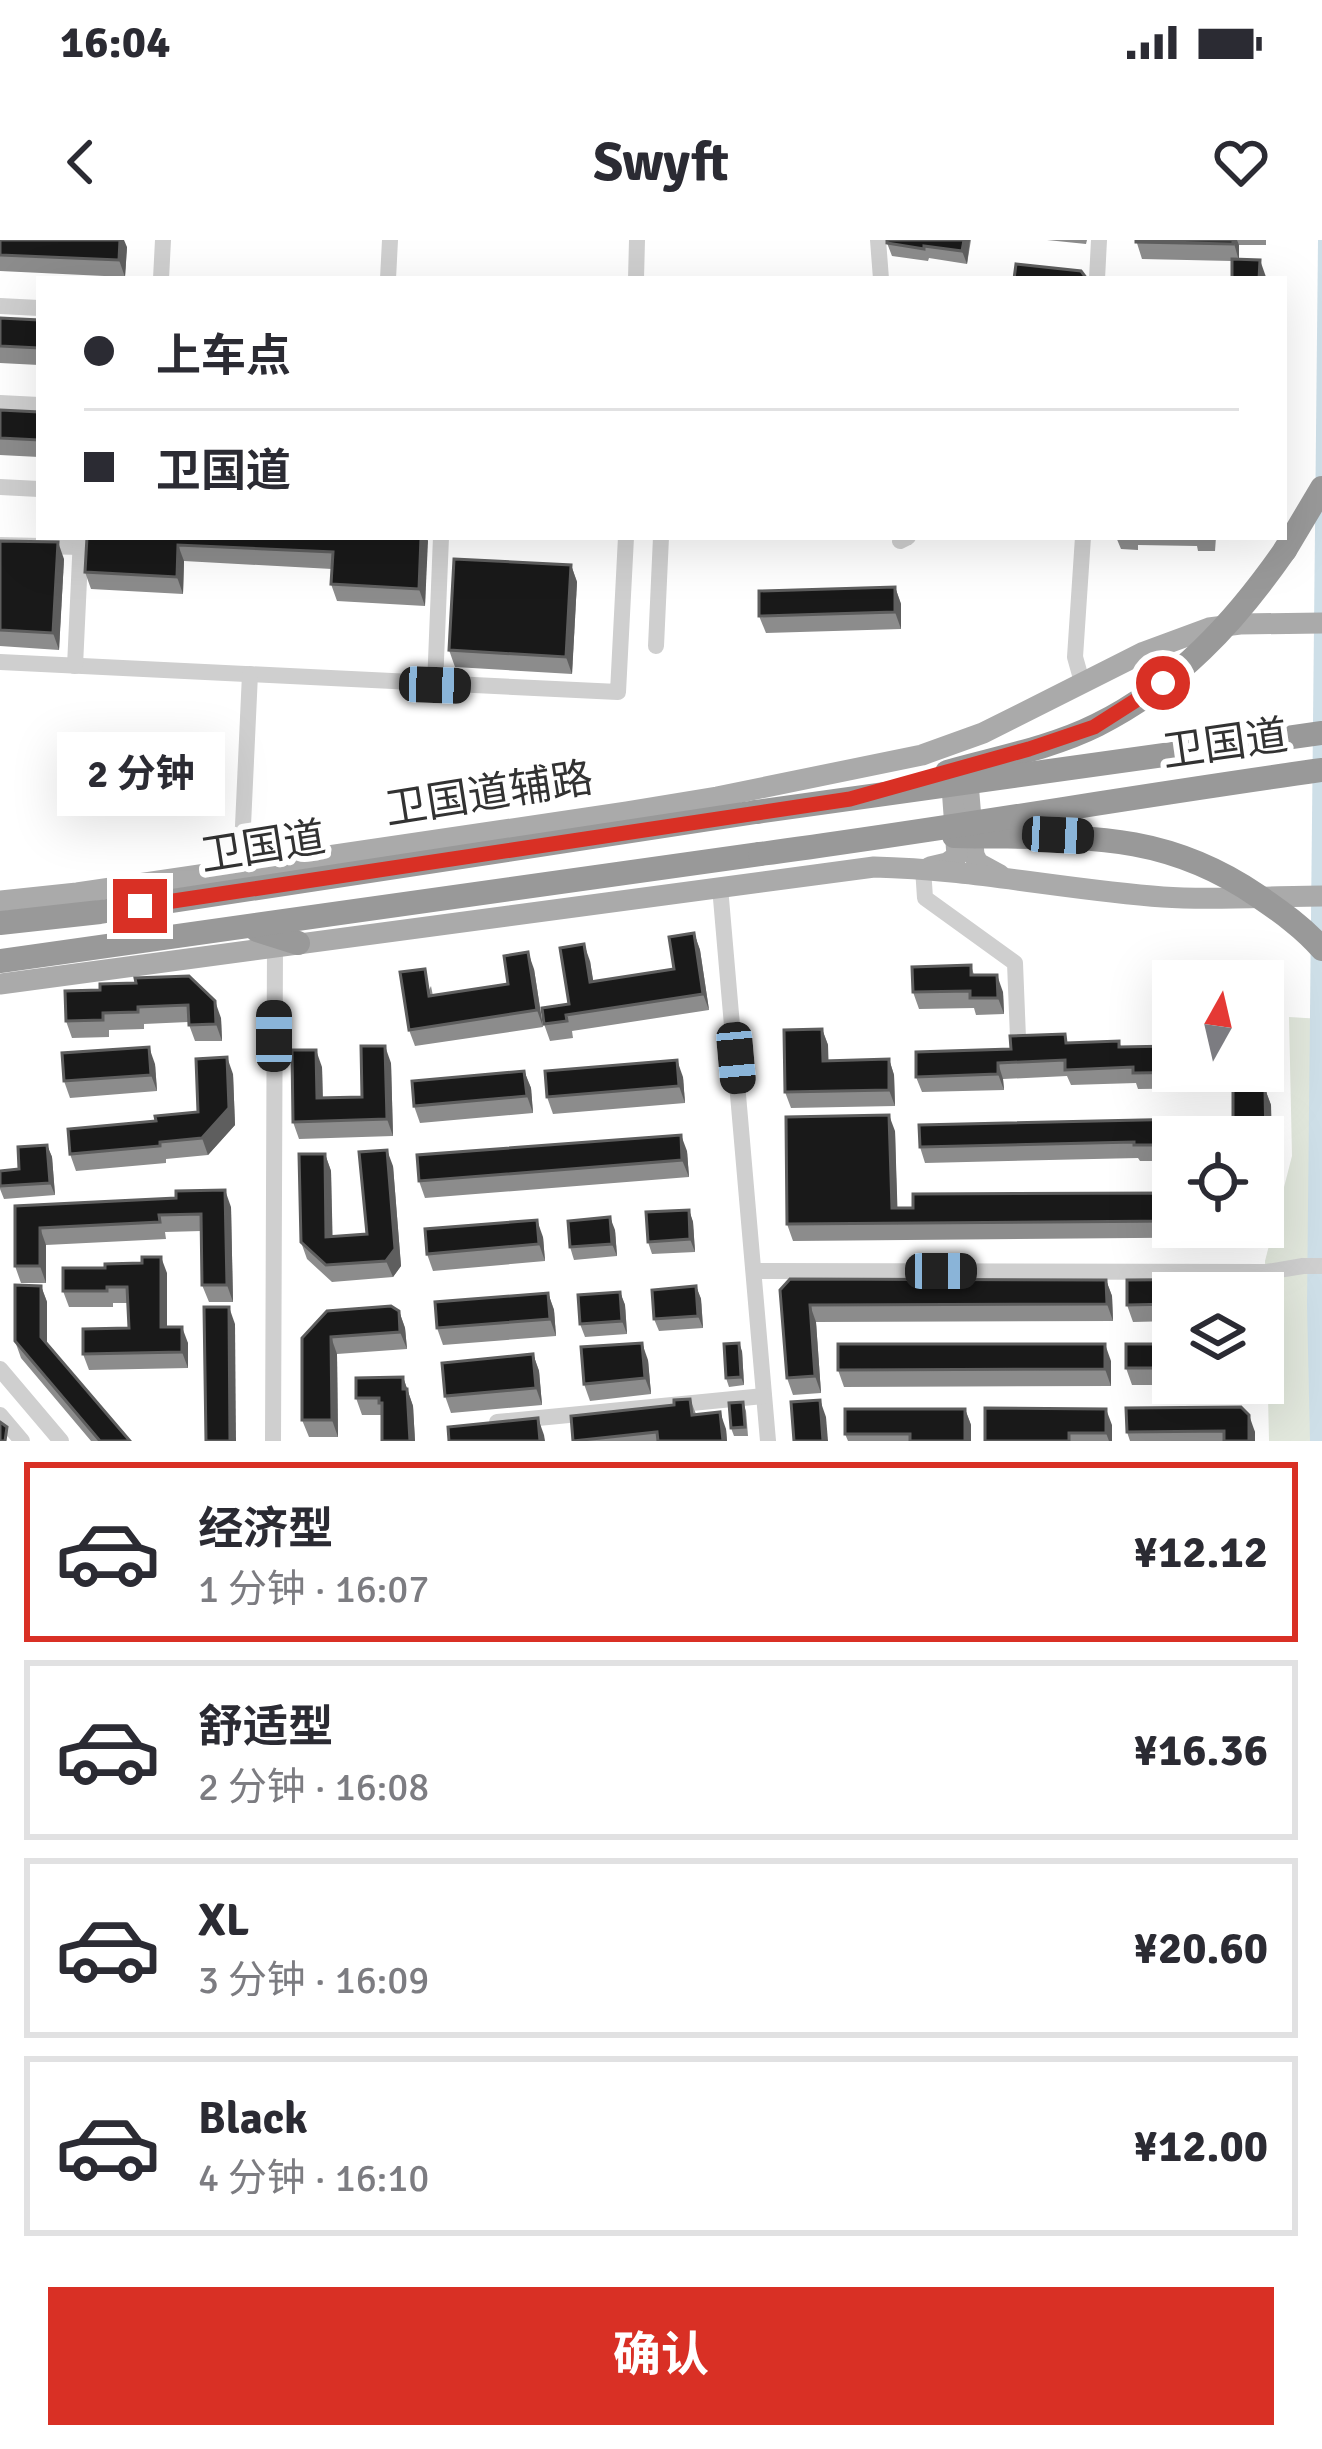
<!DOCTYPE html>
<html lang="zh">
<head>
<meta charset="utf-8">
<style>
	body { margin:0; font-family:Signika,"Noto Sans SC",sans-serif; background:#f7f7f7; color:#2b2b33; height:100vh; display:flex; flex-direction:column; font-size:45px; white-space:nowrap }
	* { box-sizing:border-box; margin:0 }
	p { font-size:39px; color:#7c7c81 }
	.icon { flex:none; width:66px; height:66px; fill:none; stroke:currentColor; stroke-width:2; stroke-linecap:round; stroke-linejoin:round }
	.map { position:relative; height:1201px; overflow:hidden }
	.details { display:flex; flex-direction:column; background:#fff; flex:1 }
	.details>* { flex:none }
	.banner { position:absolute; left:36px; top:36px; width:1251px; height:264px; border-radius:0px; box-shadow:0 12px 48px #0002; display:grid; align-content:center; height:264px; padding:0 48px; background:#fff }
	.needle { width:78px; rotate:8deg }
	.buttons { position:absolute; left:1152px; top:720px; display:grid; gap:24px }
	.buttons a { display:grid; place-items:center; width:132px; height:132px; border-radius:0px; background:#fff; box-shadow:0 12px 48px #0002; font-size:60px }
	.end { position:absolute; width:54px; height:54px; margin:-27px; border:15px solid #d93025; background:#fff; box-shadow:0 0 0 6px #fff }
	.from { border-radius:50% }
	.bubble { position:absolute; height:84px; border-radius:0px; background:#fff; box-shadow:0 12px 48px #0002; font-size:39px; font-weight:700; line-height:84px; text-align:center }
	.car { position:absolute; width:36px; height:72px; margin:-36px -18px; border-radius:15px; box-shadow:0 0 9px 3px #0007; background:linear-gradient(#222 24%,#8ab4d8 0 40%,#222 0 76%,#8ab4d8 0 86%,#222 0) }
	.banner b { display:flex; align-items:center; gap:42px; height:114px; font-size:45px }
	.banner b+b { border-top:3px solid #e1e1e2 }
	.banner i { width:30px; height:30px; background:#2b2b33 }
	ul { padding:21px 0 0; list-style:none }
	li { display:flex; align-items:center; gap:36px; height:180px; margin:0 24px 18px; padding:0 24px; border:6px solid #e1e1e2; border-radius:0px }
	li div { flex:1 }
	li b { display:block; font-size:45px }
	li em { font-style:normal; font-weight:700 }
	li.selected { border-color:#d93025 }
	li>.icon { width:108px; height:108px; stroke-width:1.5 }
	.cta { display:flex; gap:24px; margin-top:auto; padding:24px 48px }
	.cta a { flex:1; height:138px; border-radius:0px; background:#d93025; color:#fff; font-size:48px; font-weight:700; line-height:138px; text-align:center }
	.status { display:flex; justify-content:space-between; align-items:center; height:84px; padding:0 60px; background:#fff; direction:ltr }
	.status svg { height:33px; fill:currentColor }
	header { display:flex; justify-content:space-between; align-items:center; height:156px; padding:0 48px; background:#fff; font-size:54px; font-weight:700 }
	.map>svg:first-child { display:block }
</style>
</head>
<body>
<div class="status"><b>16:04</b><svg viewBox="0 0 49 12"><path d="M0 12V9h3v3zM5 12V6h3v6zM10 12V3h3v9zM15 12V0h3v12zM26 1h20v11H26zM47 4h2v5h-2z"/></svg></div>
<header><svg class="icon" aria-label="back" viewBox="0 0 24 24"><path d="M15 5l-7 7 7 7"/></svg>Swyft<svg class="icon" aria-label="heart" viewBox="0 0 24 24"><path d="M12 20l-8-8c-3-5 5-10 8-4 3-6 11-1 8 4z"/></svg></header>
<div class="map">
<svg width="1322" height="1201" viewBox="0 0 1322 1201">
	<rect width="100%" height="100%" fill="#fff"/>
	<path fill="#e2e8dd" d="M1289,777L1322,779V1201H1269L1265,1021L1292,916Z"/>
	<path fill="#cedfe8" d="M1318,0H1322V1201H1310L1307,1065Z"/>
	<g fill="none" stroke-linecap="round" stroke-linejoin="round">
		<g stroke="#cfcfcf" stroke-width="16">
			<path d="M878,0L881,39"/>
			<path d="M161,39L163,0"/>
			<path d="M388,39L390,0"/>
			<path d="M636,39L637,0"/>
			<path d="M1097,39L1099,0"/>
			<path d="M0,66L39,68"/>
			<path d="M0,163L39,165"/>
			<path d="M0,247L39,249"/>
			<path d="M900,301L908,297"/>
			<path d="M0,305L81,307"/>
			<path d="M656,406L661,297"/>
			<path d="M0,422L618,452L626,297"/>
			<path d="M75,426L81,297"/>
			<path d="M1082,442L1075,417L1083,297"/>
			<path d="M435,445L441,297"/>
			<path d="M923,628L925,658L1015,723L1018,798"/>
			<path d="M241,629L250,434"/>
			<path d="M720,647L768,1201"/>
			<path d="M755,1031L1267,1032L1303,1026H1322"/>
			<path d="M0,1129L61,1201"/>
			<path d="M0,1175L22,1201"/>
			<path d="M497,1182L764,1156"/>
			<path d="M273,1201L275,706"/>
		</g>
		<g stroke="#aaa" stroke-width="21">
			<path d="M967,530L974,615L978,623L1000,635"/>
			<path d="M930,627L947,623L957,616L951,533"/>
			<path d="M0,661L77,653L627,572L717,557L922,515L983,493L1144,412L1209,388L1240,384L1322,383"/>
			<path d="M0,744L874,627C971,629 1066,650 1163,657C1216,661 1269,656 1322,656"/>
		</g>
		<g stroke="#999" stroke-width="24">
			<path d="M1285,310L1322,248"/>
			<path d="M0,683L100,672L756,572"/>
			<path d="M257,690L298,703"/>
			<path d="M0,721L760,614"/>
		</g>
		<g stroke="#999" stroke-width="24">
			<path d="M947,532C996,518 1051,508 1097,485C1177,445 1235,382 1285,310"/>
			<path d="M756,572L1322,493"/>
			<path d="M954,596C1069,599 1156,586 1258,656C1280,671 1304,688 1322,709"/>
			<path d="M760,614C948,589 1135,556 1322,530"/>
		</g>
	</g>
	<g fill="#8c8c8c">
		<path d="M0,0L127,7L125,37L0,31Z"/>
		<path d="M971,0L967,24L929,18L928,21L892,16L887,3Z"/>
		<path d="M1047,0H1087L1086,4Z"/>
		<path d="M1136,0H1266V5H1239V19L1266,37V39H1232V21L1142,19Z"/>
		<path d="M0,78L39,80V125L0,123Z"/>
		<path d="M0,170L39,172V217L0,215Z"/>
		<path d="M87,297H427L425,366L337,361L331,344L332,329L184,321L183,354L91,349L85,332Z"/>
		<path d="M1116,297H1216L1215,311H1198L1197,306L1138,305V310L1121,309Z"/>
		<path d="M0,301L64,319L59,410L0,406Z"/>
		<path d="M571,325L577,342L572,434L455,427L449,410Z"/>
		<path d="M895,347L901,364V389L766,393L759,376Z"/>
		<path d="M694,693L700,710L709,770L572,791L573,798L550,801L544,784L569,764L590,721L593,741L674,729Z"/>
		<path d="M971,725L974,735L1003,752L1004,774L976,775L974,768L919,769L913,752Z"/>
		<path d="M534,729L543,787L415,806L409,790L431,746L433,756L508,744Z"/>
		<path d="M136,743L221,778L222,801H195L188,782L144,784V789L109,790V797L72,798L66,781L100,750Z"/>
		<path d="M822,789L828,805V821L889,819L894,835L895,866L791,868L785,852Z"/>
		<path d="M1119,801L1121,807L1173,831H1263V801L1268,814V842L1214,843V848L1138,849L1136,843L1071,845L1067,836L1003,839L1004,850L922,852L916,837L1011,809L1069,803Z"/>
		<path d="M391,823L393,896L299,899L293,882L322,827L323,858L362,857Z"/>
		<path d="M155,824L157,851L70,858L64,841Z"/>
		<path d="M524,831L531,848L533,873L420,883L414,866Z"/>
		<path d="M233,834L235,885L208,915L166,919V923L76,931L70,914L156,881L198,872Z"/>
		<path d="M683,837L685,863L553,874L547,857Z"/>
		<path d="M1265,849L1271,865L1272,919H1263V897H1173V921H1140L1138,918L925,923L920,907L1233,878Z"/>
		<path d="M895,891L897,968L1173,953V987H1253V997L793,1001L787,984Z"/>
		<path d="M47,905L52,917L55,955L4,959L0,949V931L19,929Z"/>
		<path d="M687,911L689,937L425,958L419,941Z"/>
		<path d="M325,914L331,931L332,996L367,994L393,926L401,1026L393,1037L332,1042L307,1019L301,1002Z"/>
		<path d="M15,966L231,967L233,1062H209L202,1045L201,991L165,992L166,999L46,1005V1043H21L15,1026Z"/>
		<path d="M689,970L693,982L695,1012L652,1014L648,1002Z"/>
		<path d="M615,990L617,1016L574,1020L570,1007Z"/>
		<path d="M543,997L545,1021L433,1031L427,1014Z"/>
		<path d="M167,1033V1087L188,1103V1128L89,1130L83,1114L129,1088L128,1063H113V1067H69L63,1051Z"/>
		<path d="M1248,1039L1253,1053H1173V1081L1133,1082L1127,1065V1040Z"/>
		<path d="M1106,1040L1112,1056L1113,1081L816,1082L821,1153L793,1155L787,1138L780,1050Z"/>
		<path d="M41,1046L47,1062V1104L130,1201H91L21,1118L15,1101Z"/>
		<path d="M696,1046L701,1059L703,1088L659,1091L654,1079Z"/>
		<path d="M620,1052L625,1065L627,1094L585,1097L580,1084Z"/>
		<path d="M548,1053L554,1070L556,1096L443,1105L437,1088Z"/>
		<path d="M399,1071L405,1088L407,1109L337,1114L338,1197H309L302,1180V1098Z"/>
		<path d="M1173,1104V1143H1253V1145H1132L1126,1128Z"/>
		<path d="M742,1111L744,1145L729,1147L726,1138Z"/>
		<path d="M533,1114L539,1131L542,1165L451,1173L445,1156Z"/>
		<path d="M648,1120L651,1154L590,1161L584,1144Z"/>
		<path d="M1111,1121V1146L844,1147L838,1130Z"/>
		<path d="M403,1137L413,1166L415,1201H382V1175H362L356,1158Z"/>
		<path d="M690,1159L696,1174L726,1189L727,1201H573Z"/>
		<path d="M743,1162L746,1171L748,1196H734L731,1188Z"/>
		<path d="M1241,1167L1255,1192V1201H1130L1127,1192Z"/>
		<path d="M965,1169L971,1185V1201H848L845,1194Z"/>
		<path d="M1112,1185V1201H985Z"/>
	</g>
	<g fill="#5e5e5e">
		<path d="M120,0H124L127,7L125,37L119,20Z"/>
		<path d="M964,0H970L967,24L962,11Z"/>
		<path d="M1233,0H1237L1239,5V21Z"/>
		<path d="M1260,20L1266,37V39H1259Z"/>
		<path d="M421,297H427L428,301L425,366L419,349Z"/>
		<path d="M58,302L64,319L59,410L53,393Z"/>
		<path d="M178,305L184,321L183,354L177,337Z"/>
		<path d="M571,325L577,342L572,434L566,417Z"/>
		<path d="M895,347L901,364V389L895,372Z"/>
		<path d="M694,693L700,710L709,770L703,754Z"/>
		<path d="M584,704L590,721L596,758L590,742Z"/>
		<path d="M528,712L534,729L543,787L537,770Z"/>
		<path d="M997,735L1003,752L1004,774L998,758Z"/>
		<path d="M215,761L221,778L222,801L216,784Z"/>
		<path d="M822,789L828,805L829,837L823,821Z"/>
		<path d="M1263,801L1268,814V842L1263,827Z"/>
		<path d="M385,806L391,823L393,896L387,879Z"/>
		<path d="M149,807L155,824L157,851L151,835Z"/>
		<path d="M316,810L322,827L323,875L317,858Z"/>
		<path d="M227,817L233,834L235,885L208,915L202,898Z"/>
		<path d="M889,819L894,835L895,866L889,850Z"/>
		<path d="M677,820L683,837L685,863L679,846Z"/>
		<path d="M998,823L1003,839L1004,850L998,834Z"/>
		<path d="M524,831L531,848L533,873L527,856Z"/>
		<path d="M1265,849L1271,865L1272,919L1266,903Z"/>
		<path d="M889,875L895,891L898,985L892,968Z"/>
		<path d="M681,895L687,911L689,937L682,920Z"/>
		<path d="M47,905L52,917L55,955L50,943Z"/>
		<path d="M387,910L393,926L401,1026L393,1037L386,1021Z"/>
		<path d="M325,914L331,931L333,1014L326,997Z"/>
		<path d="M225,950L231,967L233,1062L227,1045Z"/>
		<path d="M689,970L693,982L695,1012L690,999Z"/>
		<path d="M610,977L615,990L617,1016L612,1004Z"/>
		<path d="M537,980L543,997L545,1021L539,1004Z"/>
		<path d="M40,988L46,1005V1043L40,1026Z"/>
		<path d="M161,1017L167,1033V1103L161,1087Z"/>
		<path d="M1106,1040L1112,1056L1113,1081L1107,1064Z"/>
		<path d="M41,1046L47,1062V1114L41,1097Z"/>
		<path d="M696,1046L701,1059L703,1088L698,1076Z"/>
		<path d="M620,1052L625,1065L627,1094L622,1081Z"/>
		<path d="M548,1053L554,1070L556,1096L550,1079Z"/>
		<path d="M810,1065L816,1082L821,1153L815,1136Z"/>
		<path d="M229,1067L235,1084L236,1201H230Z"/>
		<path d="M399,1071L405,1088L407,1109L400,1092Z"/>
		<path d="M182,1087L188,1103V1128L182,1112Z"/>
		<path d="M331,1097L337,1114L338,1197L332,1180Z"/>
		<path d="M642,1103L648,1120L651,1154L645,1138Z"/>
		<path d="M739,1103L742,1111L744,1145L741,1137Z"/>
		<path d="M1105,1104L1111,1121V1146L1105,1129Z"/>
		<path d="M533,1114L539,1131L542,1165L536,1148Z"/>
		<path d="M403,1137L413,1166L415,1201H410Z"/>
		<path d="M820,1160L826,1177L828,1201H823Z"/>
		<path d="M965,1169L971,1185V1201H965Z"/>
		<path d="M1106,1169L1112,1185V1201H1109L1106,1193Z"/>
		<path d="M720,1172L726,1189L727,1201H723Z"/>
		<path d="M1249,1175L1255,1192V1201H1249Z"/>
		<path d="M538,1178L544,1195L545,1201H540Z"/>
	</g>
	<g fill="#191919" stroke="#5e5e5e" stroke-width="3">
		<path d="M0,0H120L119,20L0,15Z"/>
		<path d="M887,0H964L962,11L924,6V9L887,3Z"/>
		<path d="M1136,0H1233V4L1136,2Z"/>
		<path d="M1232,19L1260,20L1259,39H1232Z"/>
		<path d="M1016,24L1081,31L1087,39H1014Z"/>
		<path d="M0,78L39,80V108L0,106Z"/>
		<path d="M0,170L39,172V200L0,198Z"/>
		<path d="M87,297H421L419,349L331,344L333,312L178,305L177,337L85,332Z"/>
		<path d="M0,301L58,302L53,393L0,390Z"/>
		<path d="M454,319L571,325L566,417L449,410Z"/>
		<path d="M895,347V372L759,376V351Z"/>
		<path d="M694,693L703,754L566,775L567,781L544,784L542,768L569,764L560,708L584,704L590,742L674,729L669,697Z"/>
		<path d="M528,712L537,770L409,790L400,732L425,729L429,756L508,744L504,716Z"/>
		<path d="M971,725V735H997L998,758H970V751L913,752L912,727Z"/>
		<path d="M189,736L215,761L216,784L189,785L188,765L138,767V772L103,773V780L66,781L65,751L100,750V744L136,743L135,738Z"/>
		<path d="M822,789L823,821L889,819V850L785,852L784,790Z"/>
		<path d="M1065,794L1066,803L1119,801V807L1173,806V831L1208,832L1133,833V827L1065,830V820L998,823V834L916,837V812L1011,809L1010,796Z"/>
		<path d="M361,806H385L387,879L293,882L292,810H316L317,858L362,857Z"/>
		<path d="M149,807L151,835L64,841L62,813Z"/>
		<path d="M227,817L229,868L202,898L160,902V906L70,914L68,889L156,881L155,876L198,872L196,819Z"/>
		<path d="M677,820L679,846L547,857L545,831Z"/>
		<path d="M524,831L527,856L414,866L412,841Z"/>
		<path d="M1265,849L1266,903H1263V897H1173V905H1134V902L920,907L919,885L1233,878V850Z"/>
		<path d="M889,875L892,968H913V954L1173,953V981L787,984L786,877Z"/>
		<path d="M681,895L682,920L419,941L417,915Z"/>
		<path d="M47,905L50,943L0,946V931L19,929L18,907Z"/>
		<path d="M387,910L395,1009L386,1021L326,1025L301,1002L299,914H325L326,997L367,994L359,912Z"/>
		<path d="M225,950L227,1045H202L201,974L159,975L160,982L40,988V1026H15V966L176,958V951Z"/>
		<path d="M689,970L690,999L648,1002L646,972Z"/>
		<path d="M610,977L612,1004L570,1007L568,981Z"/>
		<path d="M537,980L539,1004L427,1014L425,989Z"/>
		<path d="M142,1017H161V1087H182V1112L83,1114V1089L129,1088L127,1047H107V1051H63V1028H105V1024L142,1023Z"/>
		<path d="M790,1039L1106,1040L1107,1064L810,1065L815,1136L787,1138L780,1050Z"/>
		<path d="M1248,1039V1053H1173V1064L1127,1065V1040Z"/>
		<path d="M15,1045L41,1046V1097L130,1201H100L15,1101Z"/>
		<path d="M696,1046L698,1076L654,1079L652,1050Z"/>
		<path d="M620,1052L622,1081L580,1084L578,1055Z"/>
		<path d="M548,1053L550,1079L437,1088L435,1062Z"/>
		<path d="M391,1066L399,1071L400,1092L331,1097L332,1180H302V1098L327,1071Z"/>
		<path d="M204,1067H229L230,1201H206Z"/>
		<path d="M642,1103L645,1138L584,1144L581,1107Z"/>
		<path d="M739,1103L741,1137L726,1138L724,1104Z"/>
		<path d="M838,1104H1105V1129L838,1130Z"/>
		<rect x="1126" y="1104" width="47" height="24"/>
		<path d="M533,1114L536,1148L445,1156L442,1123Z"/>
		<path d="M403,1137V1149H407L410,1201H382V1163H379V1158H356V1138Z"/>
		<path d="M690,1159L692,1175L720,1172L723,1201H658L657,1192L573,1201L571,1176L674,1165V1160Z"/>
		<path d="M820,1160L823,1201H794L791,1162Z"/>
		<path d="M743,1162L745,1187L731,1188L729,1163Z"/>
		<path d="M1241,1167L1249,1175V1201H1224V1191L1127,1192L1126,1168Z"/>
		<path d="M985,1168L1106,1169V1193H1069V1201H985Z"/>
		<path d="M845,1169H965V1201H910V1194H845Z"/>
		<path d="M538,1178L540,1201H449L448,1187Z"/>
		<path d="M0,1182L7,1187L5,1201H0Z"/>
	</g>
	<g fill="none" stroke-linecap="round" stroke-linejoin="round">
		<path stroke="#d93025" stroke-width="15" d="M140,666L850,559L1029,509L1094,487L1163,443"/>
	</g>
	<g text-anchor="middle" dominant-baseline="central" stroke-width="12" stroke-linejoin="round" paint-order="stroke">
		<g font-size="42" fill="#323232" stroke="#fff">
			<text transform="translate(1225 504) rotate(-8)">卫国道</text>
			<text transform="translate(489 554) rotate(-9)">卫国道辅路</text>
			<text transform="translate(263 607) rotate(-9)">卫国道</text>
		</g>
	</g>
</svg>
<div class="buttons">
<a><svg class="needle" viewBox="-14 -14 28 28"><path d="M0-13l5 13h-10z" fill="#e53935"/><path d="M0 13l5-13h-10z" fill="#7c7c81"/></svg></a>
<a><svg class="icon" aria-label="locate" viewBox="0 0 24 24"><circle cx="12" cy="12" r="6"/><path d="M12 2v4M12 18v4M2 12h4M18 12h4"/></svg></a>
<a><svg class="icon" aria-label="layers" viewBox="0 0 24 24"><path d="M12 4l9 5-9 5-9-5zM3 14l9 5 9-5"/></svg></a>
</div>
<i class="end from" style="left:1163px;top:443px"></i>
<i class="end" style="left:140px;top:666px"></i>
<div class="bubble" style="left:57px;top:492px;width:168px">2 分钟</div>
<i class="car" style="left:435px;top:445px;rotate:92deg"></i>
<i class="car" style="left:1058px;top:595px;rotate:93deg"></i>
<i class="car" style="left:274px;top:796px;rotate:0deg"></i>
<i class="car" style="left:736px;top:818px;rotate:175deg"></i>
<i class="car" style="left:941px;top:1031px;rotate:90deg"></i>
<div class="banner">
<b><i class="from"></i>上车点</b>
<b><i></i>卫国道</b>
</div>
</div>
<section class="details">
<ul>
<li class="selected"><svg class="icon" aria-label="car" viewBox="0 0 24 24"><path d="M5 17H2v-5l4-1 3-4h7l3 4 3 1v5h-3M9 17h6M6 11h13"/><circle cx="7" cy="17" r="2"/><circle cx="17" cy="17" r="2"/></svg><div><b>经济型</b><p>1 分钟 · 16:07</p></div><em>¥12.12</em></li>
<li><svg class="icon" aria-label="car" viewBox="0 0 24 24"><path d="M5 17H2v-5l4-1 3-4h7l3 4 3 1v5h-3M9 17h6M6 11h13"/><circle cx="7" cy="17" r="2"/><circle cx="17" cy="17" r="2"/></svg><div><b>舒适型</b><p>2 分钟 · 16:08</p></div><em>¥16.36</em></li>
<li><svg class="icon" aria-label="car" viewBox="0 0 24 24"><path d="M5 17H2v-5l4-1 3-4h7l3 4 3 1v5h-3M9 17h6M6 11h13"/><circle cx="7" cy="17" r="2"/><circle cx="17" cy="17" r="2"/></svg><div><b>XL</b><p>3 分钟 · 16:09</p></div><em>¥20.60</em></li>
<li><svg class="icon" aria-label="car" viewBox="0 0 24 24"><path d="M5 17H2v-5l4-1 3-4h7l3 4 3 1v5h-3M9 17h6M6 11h13"/><circle cx="7" cy="17" r="2"/><circle cx="17" cy="17" r="2"/></svg><div><b>Black</b><p>4 分钟 · 16:10</p></div><em>¥12.00</em></li>
</ul>
<div class="cta"><a>确认</a></div>
</section>
</body>
</html>
